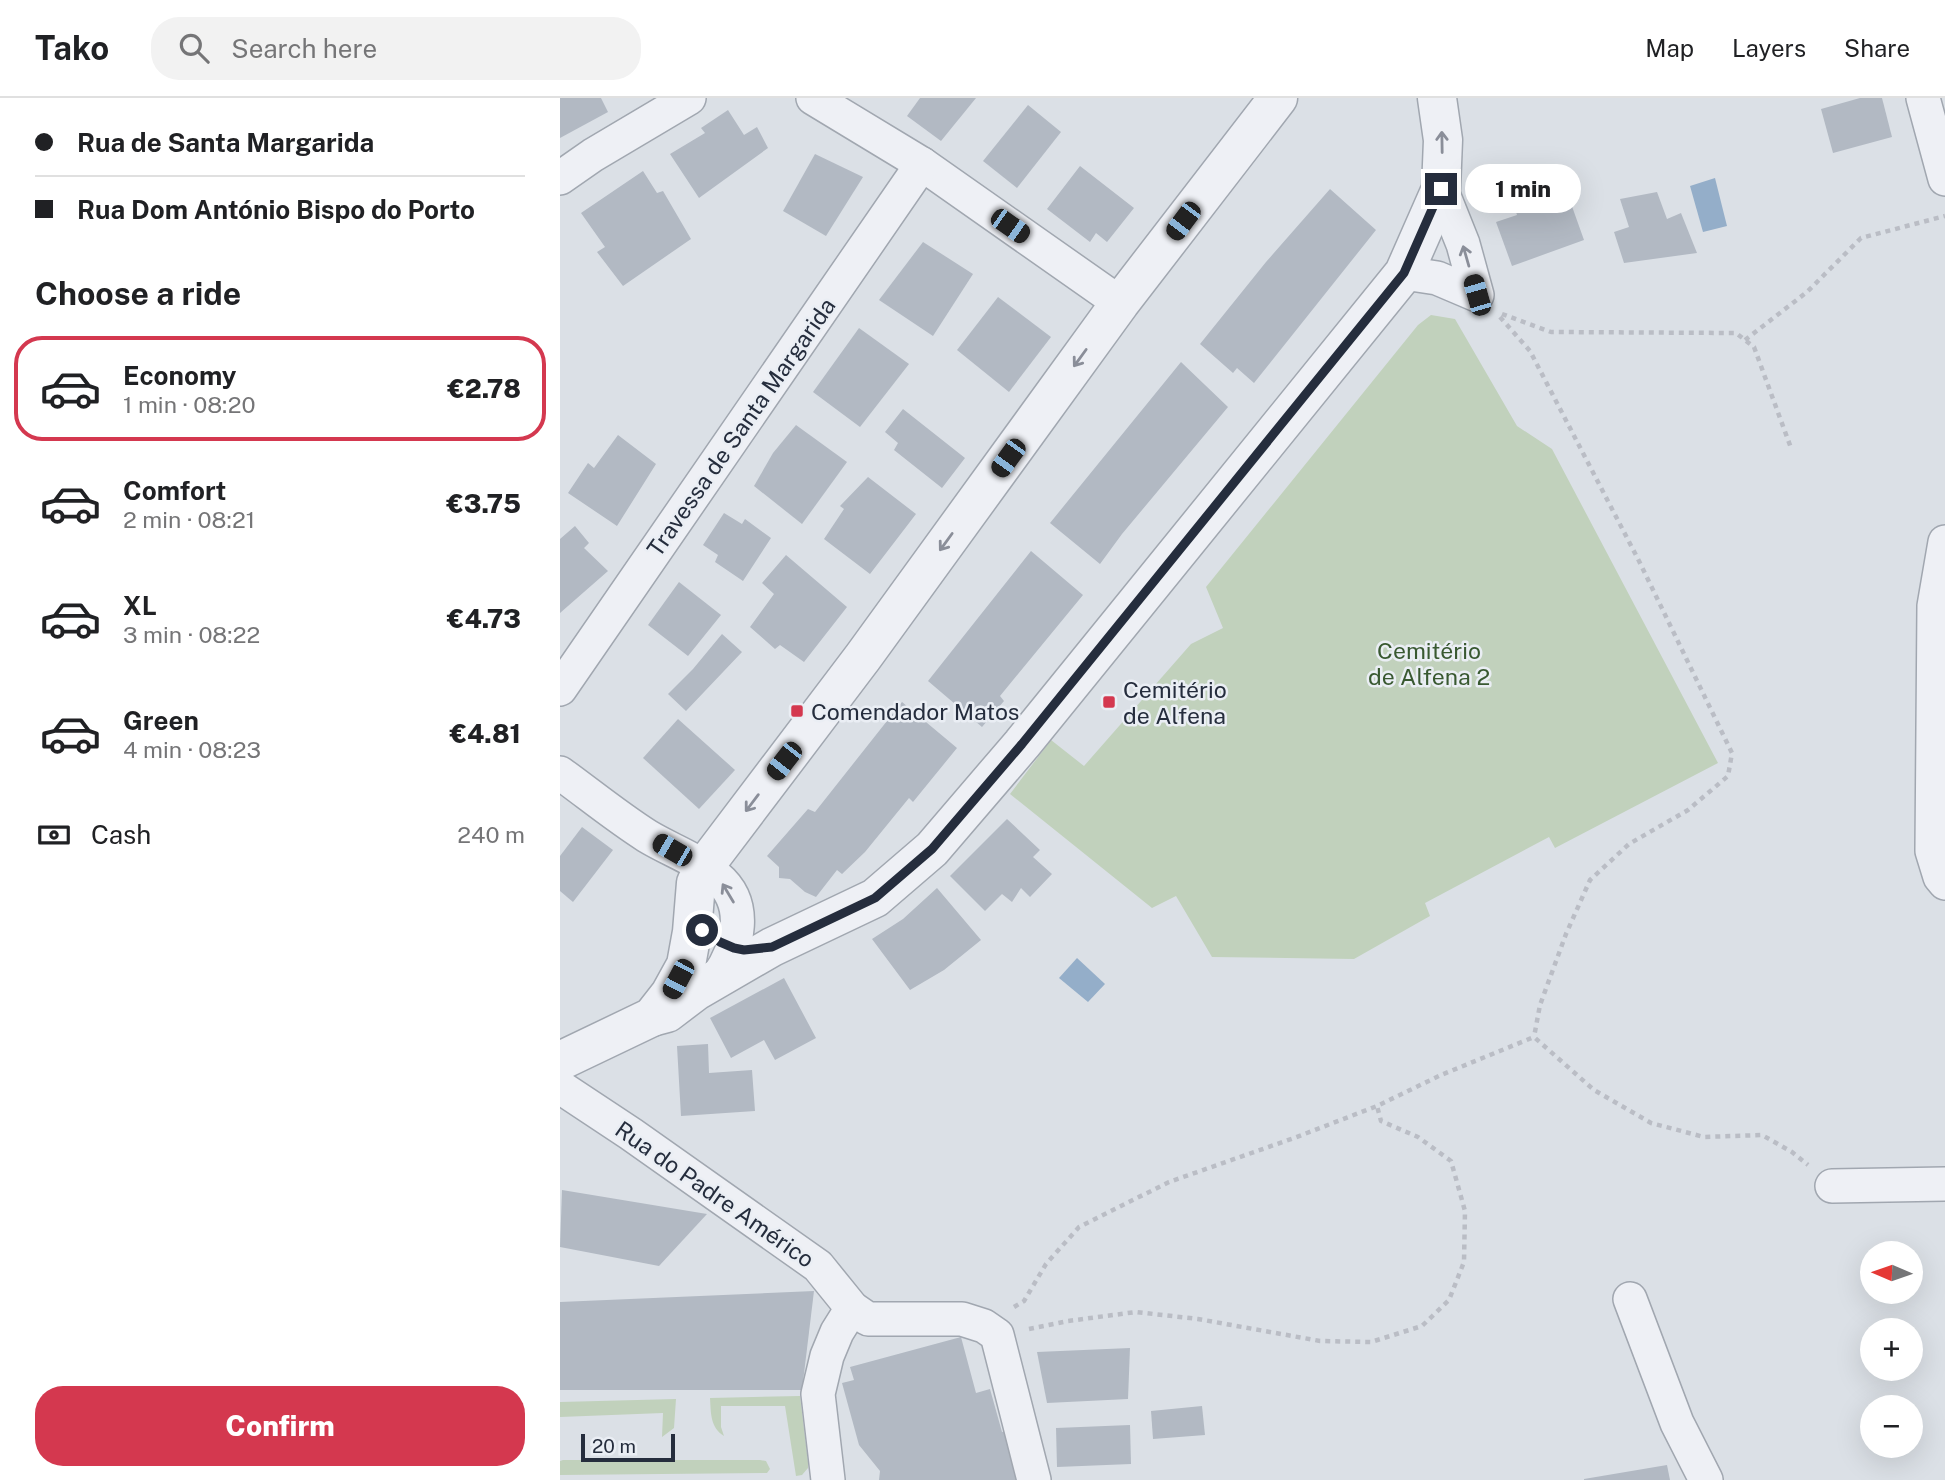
<!DOCTYPE html>
<html lang="en">
<head>
<meta charset="utf-8">
<style>
	body { margin:0; font-family:"Public Sans",sans-serif; background:#f2f2f2; color:#202124; height:100vh; display:flex; flex-direction:column; font-size:26px; white-space:nowrap }
	* { box-sizing:border-box; margin:0 }
	p { font-size:23px; color:#757577 }
	.icon { flex:none; width:38px; height:38px; fill:none; stroke:currentColor; stroke-width:2; stroke-linecap:round; stroke-linejoin:round }
	.map { position:relative; flex:1; overflow:hidden }
	.sheet { display:flex; flex-direction:column; background:#fff; width:560px }
	.sheet>* { flex:none }
	.hud { display:grid; align-content:center; height:154px; padding:0 35px; background:#fff }
	.needle { width:46px; rotate:272deg }
	.controls { position:absolute; left:1300px; top:1143px; display:grid; gap:14px }
	.controls a { display:grid; place-items:center; width:63px; height:63px; border-radius:50%; background:#fff; box-shadow:0 7px 28px #0002; font-size:35px }
	.scale { position:absolute; left:21px; bottom:18px; width:94px; box-sizing:border-box; padding-left:7px; border:4px solid #252d3d; border-top:0; font-size:19px; line-height:24px; white-space:nowrap; color:#252d3d; -webkit-text-stroke:5px #eaeef4; paint-order:stroke }
	.end { position:absolute; width:32px; height:32px; margin:-16px; border:9px solid #252d3d; background:#fff; box-shadow:0 0 0 4px #fff }
	.from { border-radius:50% }
	.bubble { position:absolute; height:49px; border-radius:24px; background:#fff; box-shadow:0 7px 28px #0002; font-size:23px; font-weight:800; line-height:49px; text-align:center }
	.car { position:absolute; width:21px; height:42px; margin:-21px -10px; border-radius:9px; box-shadow:0 0 5px 2px #0007; background:linear-gradient(#222 24%,#8ab4d8 0 40%,#222 0 76%,#8ab4d8 0 86%,#222 0) }
	.hud b { display:flex; align-items:center; gap:24px; height:66px; font-size:26px }
	.hud b+b { border-top:2px solid #e0e0e0 }
	.hud i { width:18px; height:18px; background:#202124 }
	ul { padding:0; list-style:none }
	li { display:flex; align-items:center; gap:21px; height:105px; margin:0 14px 10px; padding:0 21px; border:4px solid transparent; border-radius:28px }
	li div { flex:1 }
	li b { display:block; font-size:26px }
	li em { font-style:normal; font-weight:800 }
	li.active { border-color:#d4384f }
	li>.icon { width:63px; height:63px; stroke-width:1.5 }
	h2 { padding:0 35px; font-size:32px; line-height:84px }
	.pay { display:flex; align-items:center; gap:18px; height:77px; padding:0 35px; font-size:26px }
	.pay p { margin-inline-start:auto }
	.cta { display:flex; gap:14px; margin-top:auto; padding:14px 35px }
	.cta a { flex:1; height:80px; border-radius:28px; background:#d4384f; color:#fff; font-size:28px; font-weight:800; line-height:80px; text-align:center }
	header { display:flex; align-items:center; gap:42px; box-sizing:border-box; height:98px; padding:0 35px; background:#fff; border-bottom:2px solid #e0e0e0 }
	header strong { font-size:33px }
	nav { display:flex; gap:38px; margin-inline-start:auto; font-size:24px }
	.search { width:490px; height:63px; background:#f2f2f2; display:flex; align-items:center; gap:18px; box-sizing:border-box; padding:0 24px; border-radius:28px; color:#757577; font-size:26px }
	main { display:flex; flex:1; min-height:0 }
	.map>svg:first-child { display:block }
</style>
</head>
<body>
<header>
<strong>Tako</strong>
<div class="search"><svg class="icon" aria-label="search" viewBox="0 0 24 24"><circle cx="10" cy="10" r="6"/><path d="M15 15l6 6"/></svg>Search here</div>
<nav><a>Map</a><a>Layers</a><a>Share</a></nav>
</header>
<main>
<section class="sheet">
<div class="hud">
<b><i class="from"></i>Rua de Santa Margarida</b>
<b><i></i>Rua Dom António Bispo do Porto</b>
</div>
<h2>Choose a ride</h2>
<ul>
<li class="active"><svg class="icon" aria-label="car" viewBox="0 0 24 24"><path d="M5 17H2v-5l4-1 3-4h7l3 4 3 1v5h-3M9 17h6M6 11h13"/><circle cx="7" cy="17" r="2"/><circle cx="17" cy="17" r="2"/></svg><div><b>Economy</b><p>1 min · 08:20</p></div><em>€2.78</em></li>
<li><svg class="icon" aria-label="car" viewBox="0 0 24 24"><path d="M5 17H2v-5l4-1 3-4h7l3 4 3 1v5h-3M9 17h6M6 11h13"/><circle cx="7" cy="17" r="2"/><circle cx="17" cy="17" r="2"/></svg><div><b>Comfort</b><p>2 min · 08:21</p></div><em>€3.75</em></li>
<li><svg class="icon" aria-label="car" viewBox="0 0 24 24"><path d="M5 17H2v-5l4-1 3-4h7l3 4 3 1v5h-3M9 17h6M6 11h13"/><circle cx="7" cy="17" r="2"/><circle cx="17" cy="17" r="2"/></svg><div><b>XL</b><p>3 min · 08:22</p></div><em>€4.73</em></li>
<li><svg class="icon" aria-label="car" viewBox="0 0 24 24"><path d="M5 17H2v-5l4-1 3-4h7l3 4 3 1v5h-3M9 17h6M6 11h13"/><circle cx="7" cy="17" r="2"/><circle cx="17" cy="17" r="2"/></svg><div><b>Green</b><p>4 min · 08:23</p></div><em>€4.81</em></li>
</ul>
<div class="pay"><svg class="icon" aria-label="cash" viewBox="0 0 24 24"><path d="M3 7h18v10H3z"/><circle cx="12" cy="12" r="2"/></svg>Cash<p>240 m</p></div>
<div class="cta"><a>Confirm</a></div>
</section>
<div class="map">
<svg width="1385" height="1382" viewBox="0 0 1385 1382">
	<rect width="100%" height="100%" fill="#dbe0e6"/>
	<g fill="#c1d1bc">
		<path d="M871,217L895,221L957,328L992,351L1158,665L995,750L989,739L865,805L870,818L794,861L652,859L616,798L592,810L450,696L491,642L524,668L631,546L663,530L646,489L858,227Z"/>
		<path d="M240,1298L248,1364V1370L242,1377L236,1378L225,1308H161V1329L164,1338C150,1329 151,1315 150,1300Z"/>
		<path d="M116,1301L114,1330L102,1339L103,1315L0,1319V1304Z"/>
		<path d="M3,1362H200L206,1363L210,1371L207,1375L0,1377V1363Z"/>
	</g>
	<g fill="#94aec9">
		<path d="M1155,80L1167,128L1143,134L1130,88Z"/>
		<path d="M517,860L545,886L528,904L499,880Z"/>
	</g>
	<g fill="#b2b9c3">
		<path d="M0,0H41L48,14L0,40Z"/>
		<path d="M360,0H416L381,43L347,18Z"/>
		<path d="M1300,0H1322L1332,39L1273,55L1261,11Z"/>
		<path d="M468,7L501,34L457,90L423,63Z"/>
		<path d="M168,12L184,37L197,29L208,50L139,100L110,56L145,35L141,30Z"/>
		<path d="M255,56L303,79L266,138L223,113Z"/>
		<path d="M520,68L574,110L547,144L536,135L530,144L487,111Z"/>
		<path d="M83,73L97,95L103,93L131,141L63,188L37,154L45,149L21,115Z"/>
		<path d="M1004,86L1024,142L952,168L936,124L957,117L953,104Z"/>
		<path d="M770,91L816,132L694,285L677,270L673,275L640,246L706,164Z"/>
		<path d="M1097,94L1107,121L1121,115L1137,155L1064,165L1054,134L1069,129L1060,101Z"/>
		<path d="M363,144L413,176L373,238L319,202Z"/>
		<path d="M438,199L491,239L449,294L397,252Z"/>
		<path d="M299,230L349,266L300,329L253,294Z"/>
		<path d="M621,264L668,309L562,436L540,466L490,425Z"/>
		<path d="M343,311L405,360L382,390L334,352L338,345L325,334Z"/>
		<path d="M236,327L287,364L242,426L194,388L213,355Z"/>
		<path d="M58,337L96,366L57,428L8,395L28,365L34,370Z"/>
		<path d="M308,379L356,416L310,476L264,441L284,411L280,408Z"/>
		<path d="M164,415L182,426L185,421L211,440L183,483L155,464L158,457L143,447Z"/>
		<path d="M15,428L29,445L24,450L48,473L0,515V441Z"/>
		<path d="M471,453L523,497L440,598L444,603L422,629L368,583Z"/>
		<path d="M226,457L287,509L244,564L220,547L215,551L190,529L214,496L202,485Z"/>
		<path d="M119,484L161,517L128,558L88,527Z"/>
		<path d="M162,536L182,554L126,613L108,596L133,571Z"/>
		<path d="M342,604L397,650L353,704L349,700L305,754L282,776L277,772L256,799L245,794L230,781L219,780V769L207,758L248,711L255,714Z"/>
		<path d="M118,621L175,672L139,711L83,660Z"/>
		<path d="M447,721L480,752L473,759L492,776L470,799L461,790L452,804L442,796L425,813L390,778Z"/>
		<path d="M22,729L53,752L13,804L0,793V758Z"/>
		<path d="M377,790L421,842L384,872L350,892L312,841L343,821Z"/>
		<path d="M224,880L256,940L215,962L204,942L171,960L150,920Z"/>
		<path d="M148,946L149,975L192,972L195,1013L121,1018L117,948Z"/>
		<path d="M2,1092L147,1116L99,1168L0,1149Z"/>
		<path d="M254,1193L242,1292H0V1204Z"/>
		<path d="M401,1239L416,1295L430,1291L442,1334L445,1333L459,1382H319L320,1373L299,1347L282,1285L294,1282L290,1269Z"/>
		<path d="M570,1250L568,1301L487,1305L477,1254Z"/>
		<path d="M642,1308L645,1337L593,1341L591,1313Z"/>
		<path d="M570,1327L571,1366L497,1369L496,1330Z"/>
		<path d="M1107,1367L1110,1382H1024V1381Z"/>
	</g>
	<g fill="none" stroke-linecap="round" stroke-linejoin="round">
		<g stroke="#a1a7b0" stroke-width="36">
			<g id="minor">
				<path d="M253,0L362,66L560,205"/>
				<path d="M1363,0L1385,81"/>
				<path d="M0,80L33,57L129,0"/>
				<path d="M844,175L877,180L917,197L903,146L881,91"/>
				<path d="M1385,444L1374,508L1372,753L1380,779L1385,785"/>
				<path d="M0,591L362,66"/>
				<path d="M0,675C29,696 57,719 87,738C110,752 137,761 157,779C189,806 179,849 157,880"/>
				<path d="M0,989L71,1036L258,1168L292,1210L308,1221H402L424,1228L437,1237L474,1382"/>
				<path d="M1272,1088L1385,1086"/>
				<path d="M1070,1201L1117,1325L1146,1382"/>
				<path d="M268,1382L258,1296L267,1258L277,1234L292,1210"/>
			</g>
		</g>
		<g stroke="#a1a7b0" stroke-width="41">
			<g id="tertiary">
				<path d="M92,919L107,915L136,893L212,849L315,800L372,751L462,646L844,175L881,91L883,42L877,0"/>
				<path d="M0,963L92,919L110,896L126,867L132,834L136,785L144,769L303,559L560,205L718,0"/>
			</g>
		</g>
		<g stroke="#babdc5" stroke-width="4.5" stroke-dasharray="5 5" stroke-linecap="butt">
			<path d="M942,216L991,234L1176,235L1194,249L1231,350"/>
			<path d="M940,219L970,253L1079,463L1172,655L1168,678L1128,712L1069,746L1030,782L1006,836L980,907L974,939"/>
			<path d="M1185,242L1247,194L1301,140L1385,118"/>
			<path d="M454,1209L464,1203L486,1166L519,1129L609,1084L734,1040L817,1008L881,977L974,939L1034,992L1091,1025L1144,1039L1202,1037L1232,1054L1248,1067"/>
			<path d="M469,1231L508,1223L576,1214L638,1221L760,1243L811,1244L862,1228L889,1202L904,1164L905,1113L891,1063L858,1039L821,1023L817,1008"/>
		</g>
		<use href="#minor" stroke="#eef0f5" stroke-width="33"/>
		<use href="#tertiary" stroke="#eef0f5" stroke-width="38"/>
	</g>
	<defs><path id="oneway-shaft" d="M-6 0H5M1.5-3L5.5 0L1.5 3" fill="none" stroke-width="1.6" stroke-linecap="round" stroke-linejoin="round" transform="scale(1.75)"/></defs>
	<g stroke="#8a8e99">
		<use href="#oneway-shaft" transform="translate(882 44) rotate(-91)"/>
		<use href="#oneway-shaft" transform="translate(906 158) rotate(-106)"/>
		<use href="#oneway-shaft" transform="translate(520 260) rotate(126)"/>
		<use href="#oneway-shaft" transform="translate(386 444) rotate(126)"/>
		<use href="#oneway-shaft" transform="translate(192 705) rotate(127)"/>
		<use href="#oneway-shaft" transform="translate(168 795) rotate(-121)"/>
	</g>
	<g fill="none" stroke-linecap="round" stroke-linejoin="round">
		<path stroke="#252d3d" stroke-width="9" d="M142,832L160,844L174,850L184,852L212,849L315,800L372,751L462,646L844,175L881,91"/>
	</g>
	<g fill="#d4384f" stroke="#eaeef4" stroke-width="2.5">
		<rect x="542" y="597" width="14" height="14" rx="3.5"/>
		<rect x="230" y="606" width="14" height="14" rx="3.5"/>
	</g>
	<g text-anchor="middle" dominant-baseline="central" stroke-width="5" stroke-linejoin="round" paint-order="stroke">
		<g font-size="23" fill="#252d3d" stroke="#eaeef4">
			<text transform="translate(181 329) rotate(-55)">Travessa de Santa Margarida</text>
			<text transform="translate(155 1096) rotate(35)">Rua do Padre Américo</text>
		</g>
		<g font-size="23" fill="#395931" stroke="#eaeef4">
			<text x="869" y="552">Cemitério<tspan x="869" dy="26">de Alfena 2</tspan></text>
		</g>
		<g font-size="23" fill="#252d3d" stroke="#eaeef4" text-anchor="start">
			<text x="563" y="591">Cemitério<tspan x="563" dy="26">de Alfena</tspan></text>
			<text x="251" y="613">Comendador Matos</text>
		</g>
	</g>
</svg>
<div class="controls">
<a><svg class="needle" viewBox="-14 -14 28 28"><path d="M0-13l5 13h-10z" fill="#e53935"/><path d="M0 13l5-13h-10z" fill="#757577"/></svg></a>
<a>+</a>
<a>−</a>
</div>
<div class="scale">20 m</div>
<i class="end from" style="left:142px;top:832px"></i>
<i class="end" style="left:881px;top:91px"></i>
<div class="bubble" style="left:905px;top:66px;width:116px">1 min</div>
<i class="car" style="left:623px;top:123px;rotate:217deg"></i>
<i class="car" style="left:450px;top:128px;rotate:125deg"></i>
<i class="car" style="left:917px;top:197px;rotate:344deg"></i>
<i class="car" style="left:448px;top:360px;rotate:216deg"></i>
<i class="car" style="left:224px;top:663px;rotate:218deg"></i>
<i class="car" style="left:112px;top:752px;rotate:300deg"></i>
<i class="car" style="left:118px;top:881px;rotate:208deg"></i>
</div>
</main>
</body>
</html>
